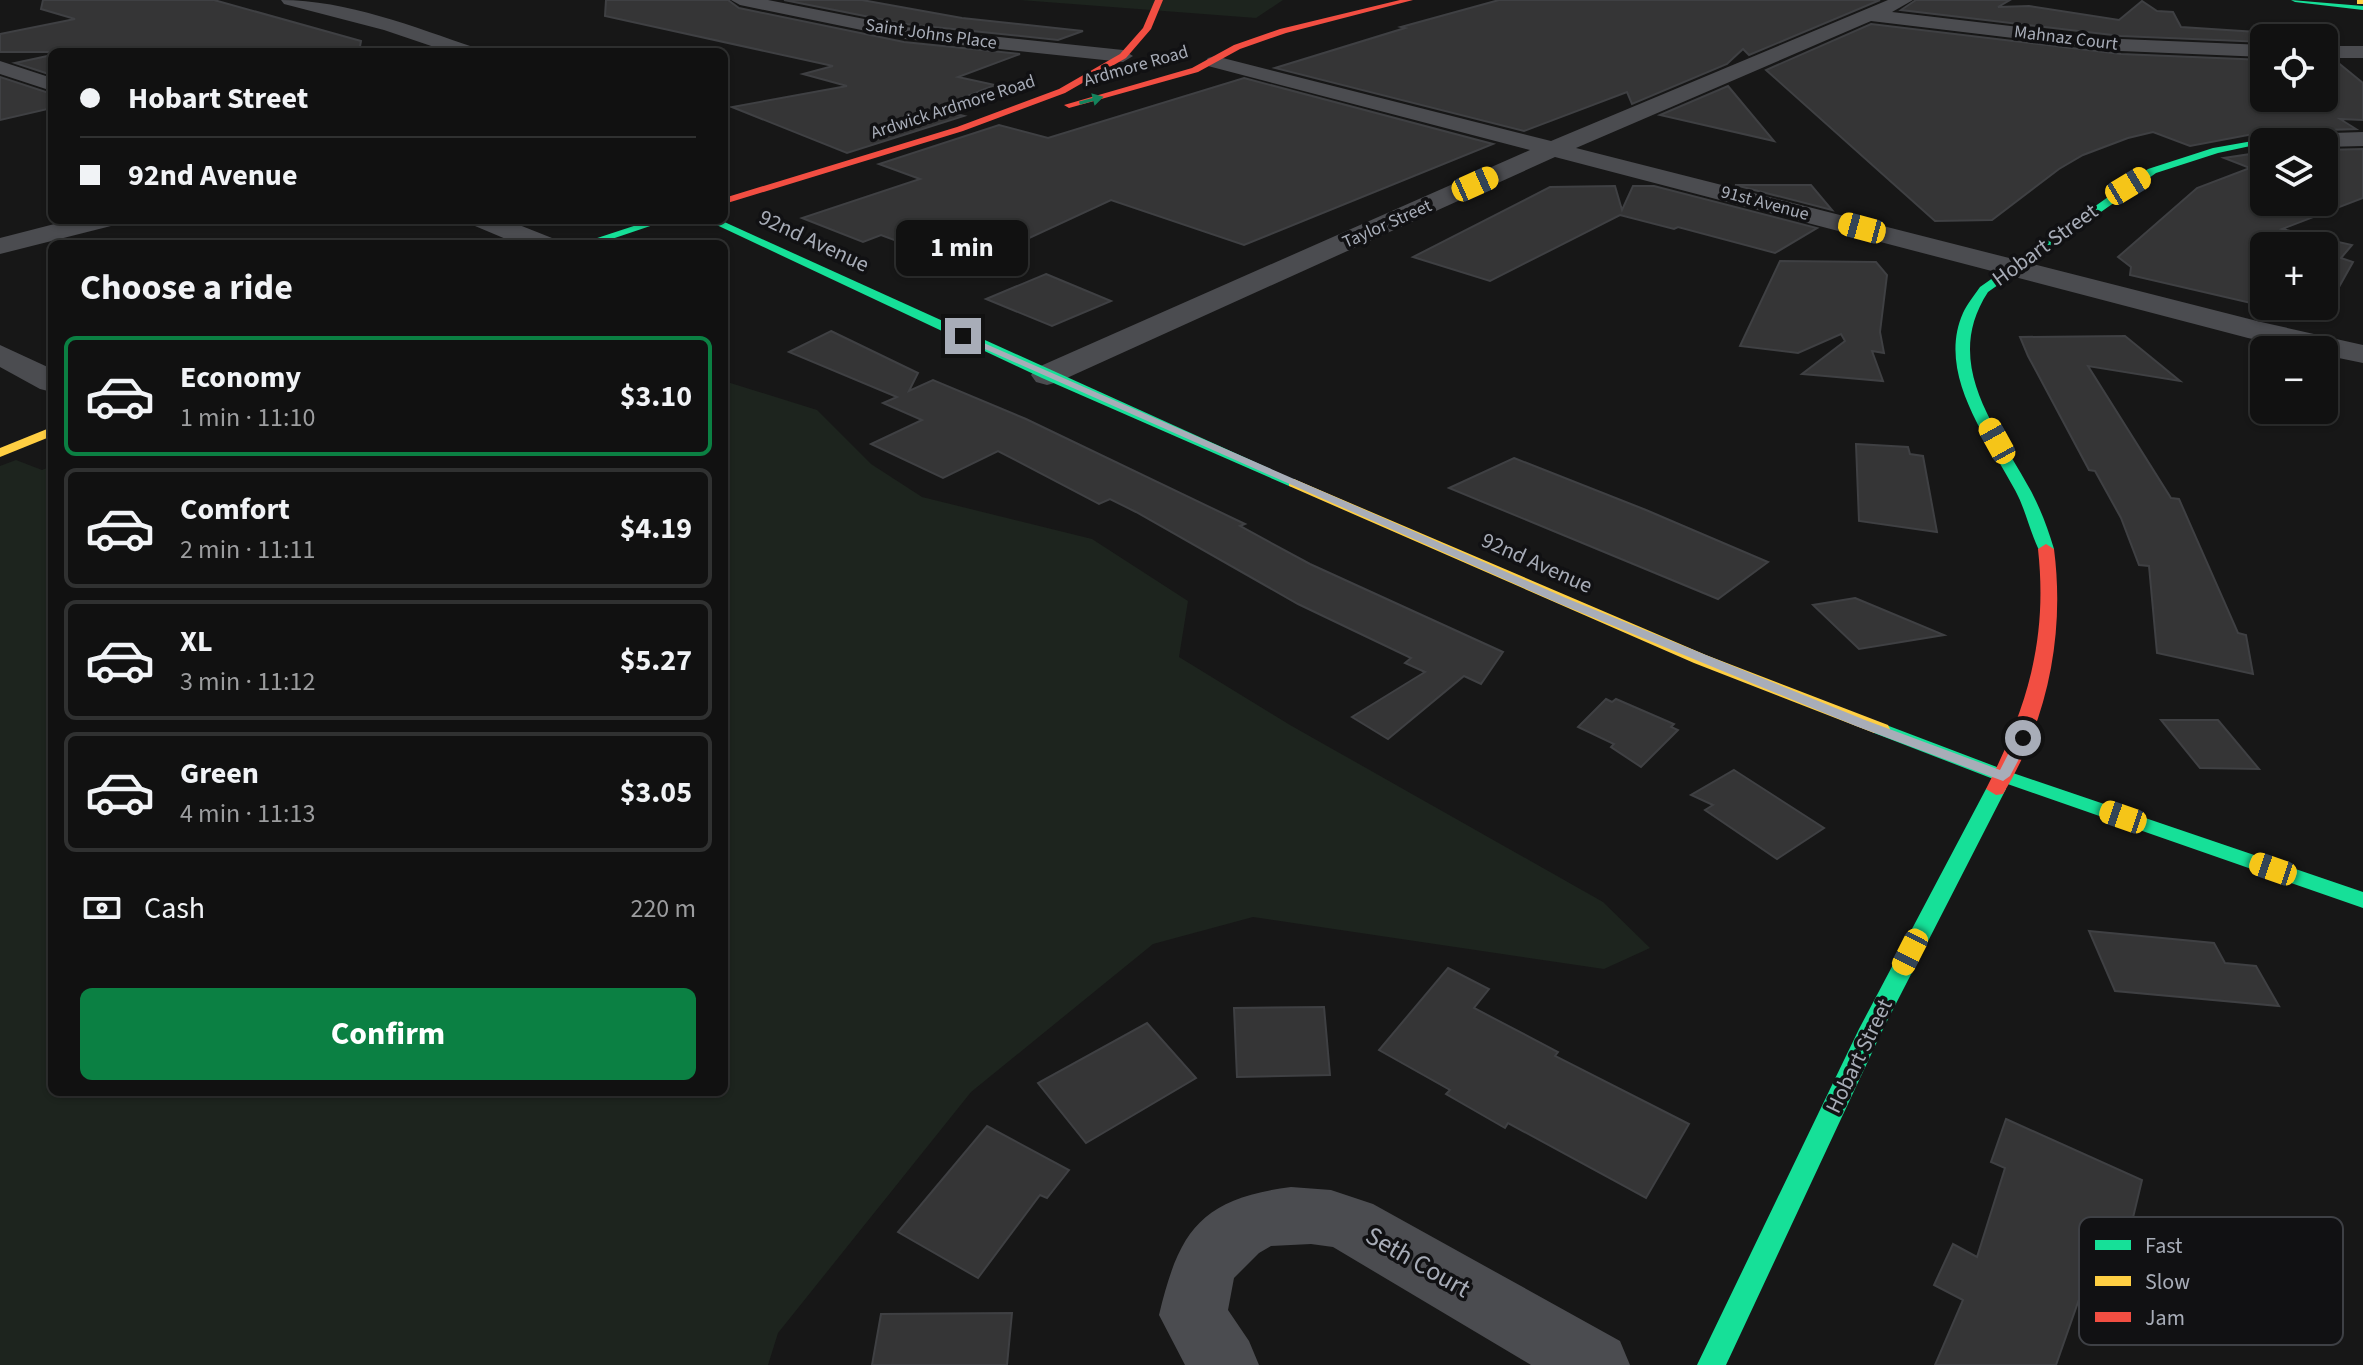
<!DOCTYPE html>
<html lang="en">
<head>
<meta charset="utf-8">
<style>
	body { margin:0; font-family:"Source Sans 3",sans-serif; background:#1a1a1a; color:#f1f3f6; height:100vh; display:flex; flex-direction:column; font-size:30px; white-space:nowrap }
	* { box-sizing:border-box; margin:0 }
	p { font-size:26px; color:#9c9d9f }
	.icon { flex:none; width:44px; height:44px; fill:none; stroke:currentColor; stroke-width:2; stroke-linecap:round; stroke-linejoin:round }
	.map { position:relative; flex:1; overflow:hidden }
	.side { position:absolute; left:48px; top:240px; width:680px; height:856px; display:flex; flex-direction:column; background:#111; border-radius:12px; box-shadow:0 2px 6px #0004,0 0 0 2px #303131 }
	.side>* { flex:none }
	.guide { position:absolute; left:48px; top:48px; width:680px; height:176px; border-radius:12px; box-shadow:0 2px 6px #0004,0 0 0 2px #303131; display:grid; align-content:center; height:176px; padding:0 32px; background:#111 }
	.tools { position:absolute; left:2250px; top:24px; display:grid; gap:16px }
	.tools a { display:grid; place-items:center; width:88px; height:88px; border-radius:12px; background:#111; box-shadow:0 2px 6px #0004,0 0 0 2px #303131; font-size:40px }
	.end { position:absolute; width:36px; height:36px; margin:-18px; border:10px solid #a8adb8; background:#111; box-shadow:0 0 0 4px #111 }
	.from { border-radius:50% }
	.bubble { position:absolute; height:56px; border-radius:12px; background:#111; box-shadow:0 2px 6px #0004,0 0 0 2px #303131; font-size:26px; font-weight:700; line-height:56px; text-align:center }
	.car { position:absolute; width:24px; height:48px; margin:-24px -12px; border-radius:10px; box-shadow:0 0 6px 2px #0007; background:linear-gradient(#f5c518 24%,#345 0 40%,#f5c518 0 76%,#345 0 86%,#f5c518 0) }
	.guide b { display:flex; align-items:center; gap:28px; height:76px; font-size:30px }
	.guide b+b { border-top:2px solid #303131 }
	.guide i { width:20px; height:20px; background:#f1f3f6 }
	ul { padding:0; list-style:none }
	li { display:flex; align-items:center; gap:24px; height:120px; margin:0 16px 12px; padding:0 16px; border:4px solid #303131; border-radius:12px }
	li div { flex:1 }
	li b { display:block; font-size:30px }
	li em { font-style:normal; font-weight:700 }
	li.current { border-color:#0b8043 }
	li>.icon { width:72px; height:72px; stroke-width:1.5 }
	h2 { padding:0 32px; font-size:36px; line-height:96px }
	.pay { display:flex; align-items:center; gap:20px; height:88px; padding:0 32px; font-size:30px }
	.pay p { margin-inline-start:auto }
	.action { display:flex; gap:16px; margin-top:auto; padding:16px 32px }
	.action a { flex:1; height:92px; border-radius:12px; background:#0b8043; color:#fff; font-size:32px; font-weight:700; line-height:92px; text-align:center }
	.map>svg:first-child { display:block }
</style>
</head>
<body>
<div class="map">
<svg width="2363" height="1365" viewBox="0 0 2363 1365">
	<rect width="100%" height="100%" fill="#171717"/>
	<g fill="#1d241e">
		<path d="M1020,0H1283L1256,18Z"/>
		<path d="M724,381L817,410L871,464L922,497L1092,539L1188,601L1179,657L1290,725L1603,902L1650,948L1604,969L1253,917L1153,944L971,1092L778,1333L768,1365H0V466L16,460L42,470L52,466V1092H724Z"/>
	</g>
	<g fill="#353536" stroke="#3f4043" stroke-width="2">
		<path d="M43,0H214L361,41L359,52H0V34L75,19L41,9Z"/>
		<path d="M606,0H728L739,8L904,42L1020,54L958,77L995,85L935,109L964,116L847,153L732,107L847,86L803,74L833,66L605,16Z"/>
		<path d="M784,0H862L962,18L1083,31L1058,40L905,24Z"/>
		<path d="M1499,0H1880L1749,55L1743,49L1727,64L1632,104L1627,92L1524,131L1275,68L1405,28L1401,27Z"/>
		<path d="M1916,0H2010L1998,7L2029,6L2119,20L2142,1L2157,11L2173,12L2181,27L2303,35L2307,38H2264V42L2121,36L1901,10Z"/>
		<path d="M1871,24L2121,54L2264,60V98H2324V61H2336L2363,83V120L2340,119L2356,129L2264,132L2190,146L2153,132L2128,138L2083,155L2059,169L1992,220L1935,221L1766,70Z"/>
		<path d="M52,55V75L15,63Z"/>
		<path d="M0,77L52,94V108L0,120Z"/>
		<path d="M1244,78L1493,144L1244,245L1111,200L967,267L881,235L863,242L802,218L920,179L879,164L999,125L1048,138Z"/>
		<path d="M1728,86L1774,141L1660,115Z"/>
		<path d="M2363,149V198L2282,229L2352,245L2341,258L2353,262L2321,319L2266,306H2324V246H2264V306L2130,275L2131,267L2118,257L2197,188L2250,168L2224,158L2264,152V202H2324V150Z"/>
		<path d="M1735,185H1811L1832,210Z"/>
		<path d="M1615,186L1622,210L1633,186H1654L1817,228L1775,253L1678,227L1674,229L1620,215L1490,281L1413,257L1550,187Z"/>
		<path d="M1780,261L1876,262L1887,275L1880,332L1884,353L1872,351L1883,381L1802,374L1845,341L1841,334L1798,353L1740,346Z"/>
		<path d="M1046,274L1111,301L1052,326L986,299Z"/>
		<path d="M831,331L918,373L909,391L933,380L1026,419L1245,524L1240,526L1310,564L1503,652L1481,684L1464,676L1388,739L1352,717L1425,672L1405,663L1411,658L1298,604L1136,512L1110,499L1099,504L998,451L943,478L871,444L922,420L883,403L897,397L789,352Z"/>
		<path d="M2125,336L2180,381L2088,366L2171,498L2179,499L2238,633L2246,635L2253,674L2157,653L2149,566L2139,565L2121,518L2095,471L2089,470L2028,356L2020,337Z"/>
		<path d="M1856,444L1908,447L1910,454L1923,456L1937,532L1859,521Z"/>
		<path d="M1514,458L1646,510L1768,562L1718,599L1449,488Z"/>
		<path d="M1855,598L1944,635L1859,649L1813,605Z"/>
		<path d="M1606,699L1612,702L1616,699L1674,724L1671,727L1678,730L1641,767L1611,747L1614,744L1578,727Z"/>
		<path d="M2161,720H2218L2259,769L2200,768Z"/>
		<path d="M1734,770L1824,828L1777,859L1705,810L1713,805L1691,795Z"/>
		<path d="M2089,931L2214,943L2225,963L2256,966L2279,1006L2115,991Z"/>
		<path d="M1448,968L1489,989L1474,1008L1558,1052L1555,1056L1689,1124L1646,1198L1508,1123L1505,1128L1446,1094L1450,1090L1379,1050Z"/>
		<path d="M1324,1007L1330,1075L1237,1077L1234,1008Z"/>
		<path d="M1147,1023L1196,1078L1086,1143L1038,1083Z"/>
		<path d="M2006,1119L2142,1180L2124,1255L2121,1253L2115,1280L2090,1268L2056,1365H1935L1963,1300L1934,1285L1953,1244L1977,1257L2005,1168L1991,1162Z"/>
		<path d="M987,1126L1069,1170L1047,1198L1040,1195L978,1278L898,1232Z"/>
		<path d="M1012,1313L1007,1365H872L881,1314Z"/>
	</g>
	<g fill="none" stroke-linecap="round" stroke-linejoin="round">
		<g fill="#4b4c50" fill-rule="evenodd">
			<path d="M281,0C347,0 414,27 476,48L479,52H449L384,30L284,4Z"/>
			<path d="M731,0H768L905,27L1123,50L1133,56L1123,62L905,39L740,5Z"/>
			<path d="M1888,0H1913L1892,12L2121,39L2264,45V57L2121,51L1871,21L1576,148L2261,322L2363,345V363L2324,355V350H2303L2248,338L1555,157L1058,382L1047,385L1036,382L1031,375L1036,368L1530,150L1208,66L1205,62L1208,58L1215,56L1551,141Z"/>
			<rect x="2324" y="46" width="39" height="12"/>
			<path d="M0,61L52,78V91L0,74Z"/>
			<path d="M2363,132V146L2324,147V142H2264V149L2254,142L2258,137L2266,135Z"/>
			<path d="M70,220H115L111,226L0,254V238Z"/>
			<path d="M471,220H507L552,238L556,244H518L475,226Z"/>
			<path d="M0,345L52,369V392L40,389L0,367Z"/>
			<path d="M1291,1187L1331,1190L1373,1204L1620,1341L1630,1365H1531L1333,1247L1311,1244L1271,1246L1259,1253L1234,1278L1228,1310L1249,1341L1259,1365H1185L1159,1315C1179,1231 1200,1199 1291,1187Z"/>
		</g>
		<g fill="#16e098" fill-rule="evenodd">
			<path d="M2291,0L2363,6V10L2295,2Z"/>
			<path d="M2264,139L2269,142L2218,153L2156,173L1988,292C1941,364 1997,428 2031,491C2041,510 2048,529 2054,549L2046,554L2040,552C2030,533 2026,510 2015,490C1988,439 1936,374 1963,313C1967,304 1974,296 1980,287L2148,169L2213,148Z"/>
			<path d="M652,220H668L597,244H579Z"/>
			<path d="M706,220H720L1301,483L1294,487L1289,486L1042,378Z"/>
			<path d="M1881,723L2010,772L2363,892V908L1996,780L1874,733L1872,729Z"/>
			<path d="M1996,783L2006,789L1883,1029L1726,1365H1697L1859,1029L1986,789Z"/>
		</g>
		<g fill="#ffcf43" fill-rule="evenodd">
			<rect x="2357" y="0" width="6" height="4"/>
			<path d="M52,427V436L0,457V448Z"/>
			<path d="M1294,479L1706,655L1888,725L1890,729L1888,733H1874L1694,663L1289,486V480Z"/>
		</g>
		<g fill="#f24e42" fill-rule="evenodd">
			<path d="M1155,0H1163L1151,29L1126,58L1065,93L963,131L724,204V198L957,127L1059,89L1120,54L1143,28Z"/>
			<path d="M1400,0H1413L1286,33L1240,49L1198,72L1069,108L1064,105L1192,68L1234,45L1280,29Z"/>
			<path d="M2046,544L2054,549C2065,634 2048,720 2003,794L1996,795L1986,789C2027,708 2048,640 2038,549Z"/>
		</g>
	</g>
	<defs><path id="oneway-solid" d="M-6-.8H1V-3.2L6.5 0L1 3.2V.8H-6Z" transform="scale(2)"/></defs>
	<use fill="#14835c" href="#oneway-solid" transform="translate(1091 100) rotate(-15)"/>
	<path fill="#a8adb8" d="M963,334L1566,598L1865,720L2000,770L2018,735L2023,733L2030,738L2010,776L2003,781L1856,726L1558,603L960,338Z"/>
	<g text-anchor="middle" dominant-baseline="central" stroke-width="7" stroke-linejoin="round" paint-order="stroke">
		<g font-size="18" fill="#a8adb8" stroke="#111113">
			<text transform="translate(931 34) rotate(8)">Saint Johns Place</text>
			<text transform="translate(2066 38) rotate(7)">Mahnaz Court</text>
			<text transform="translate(1136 66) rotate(-16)">Ardmore Road</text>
			<text transform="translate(953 107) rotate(-18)">Ardwick Ardmore Road</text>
			<text transform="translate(1765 203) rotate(15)">91st Avenue</text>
			<text transform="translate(1387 224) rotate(-24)">Taylor Street</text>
		</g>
		<g font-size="22" fill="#a8adb8" stroke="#111113">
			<text transform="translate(814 241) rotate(25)">92nd Avenue</text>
			<text transform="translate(2045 245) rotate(-36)">Hobart Street</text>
			<text transform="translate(1537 563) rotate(24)">92nd Avenue</text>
			<text transform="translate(1859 1056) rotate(-64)">Hobart Street</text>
		</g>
		<g font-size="26" fill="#a8adb8" stroke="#111113">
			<text transform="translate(1418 1262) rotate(30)">Seth Court</text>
		</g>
	</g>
	<rect x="2079" y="1217" width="264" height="128" rx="12" fill="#111113" stroke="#3e4045" stroke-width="2"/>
	<rect x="2095" y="1240" width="36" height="10" fill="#16e098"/>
	<rect x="2095" y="1276" width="36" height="10" fill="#ffcf43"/>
	<rect x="2095" y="1312" width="36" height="10" fill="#f24e42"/>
	<g font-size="22" fill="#a8adb8">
		<text x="2145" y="1253">Fast</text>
		<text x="2145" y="1289">Slow</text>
		<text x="2145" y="1325">Jam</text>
	</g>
</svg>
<div class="tools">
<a><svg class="icon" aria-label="locate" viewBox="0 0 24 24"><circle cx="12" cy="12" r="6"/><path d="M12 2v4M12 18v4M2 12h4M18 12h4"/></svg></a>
<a><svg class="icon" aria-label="layers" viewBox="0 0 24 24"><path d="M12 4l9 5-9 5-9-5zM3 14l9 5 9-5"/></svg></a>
<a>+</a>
<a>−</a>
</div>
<i class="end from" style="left:2023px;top:738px"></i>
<i class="end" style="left:963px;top:336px"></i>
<div class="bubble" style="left:896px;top:220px;width:132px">1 min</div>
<i class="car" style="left:1475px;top:184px;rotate:66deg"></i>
<i class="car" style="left:2128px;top:186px;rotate:59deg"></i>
<i class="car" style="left:1862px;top:228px;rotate:285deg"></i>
<i class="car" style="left:1997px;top:441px;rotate:331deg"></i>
<i class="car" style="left:2123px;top:817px;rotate:289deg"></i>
<i class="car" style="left:2273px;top:869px;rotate:289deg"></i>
<i class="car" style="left:1910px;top:952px;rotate:207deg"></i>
<div class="guide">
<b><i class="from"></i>Hobart Street</b>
<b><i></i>92nd Avenue</b>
</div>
<section class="side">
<h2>Choose a ride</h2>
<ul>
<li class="current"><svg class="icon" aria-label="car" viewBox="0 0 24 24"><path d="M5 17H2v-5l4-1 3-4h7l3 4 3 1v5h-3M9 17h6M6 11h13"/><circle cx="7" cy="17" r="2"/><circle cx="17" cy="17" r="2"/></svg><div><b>Economy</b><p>1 min · 11:10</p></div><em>$3.10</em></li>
<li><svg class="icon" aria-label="car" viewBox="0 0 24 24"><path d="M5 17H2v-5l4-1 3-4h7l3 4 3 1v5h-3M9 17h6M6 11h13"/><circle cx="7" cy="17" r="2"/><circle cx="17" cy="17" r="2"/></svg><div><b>Comfort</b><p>2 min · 11:11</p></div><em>$4.19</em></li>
<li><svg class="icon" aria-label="car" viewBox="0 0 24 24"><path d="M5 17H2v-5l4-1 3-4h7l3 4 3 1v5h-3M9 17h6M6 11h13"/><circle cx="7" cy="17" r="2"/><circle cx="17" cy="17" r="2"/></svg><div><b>XL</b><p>3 min · 11:12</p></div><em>$5.27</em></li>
<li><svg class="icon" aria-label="car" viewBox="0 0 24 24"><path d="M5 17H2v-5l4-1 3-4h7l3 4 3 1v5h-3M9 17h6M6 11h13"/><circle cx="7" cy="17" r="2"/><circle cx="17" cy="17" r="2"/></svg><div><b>Green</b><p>4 min · 11:13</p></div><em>$3.05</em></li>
</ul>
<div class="pay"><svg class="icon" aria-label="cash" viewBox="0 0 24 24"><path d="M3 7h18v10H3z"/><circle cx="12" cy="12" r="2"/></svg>Cash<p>220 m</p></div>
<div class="action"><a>Confirm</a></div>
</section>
</div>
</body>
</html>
